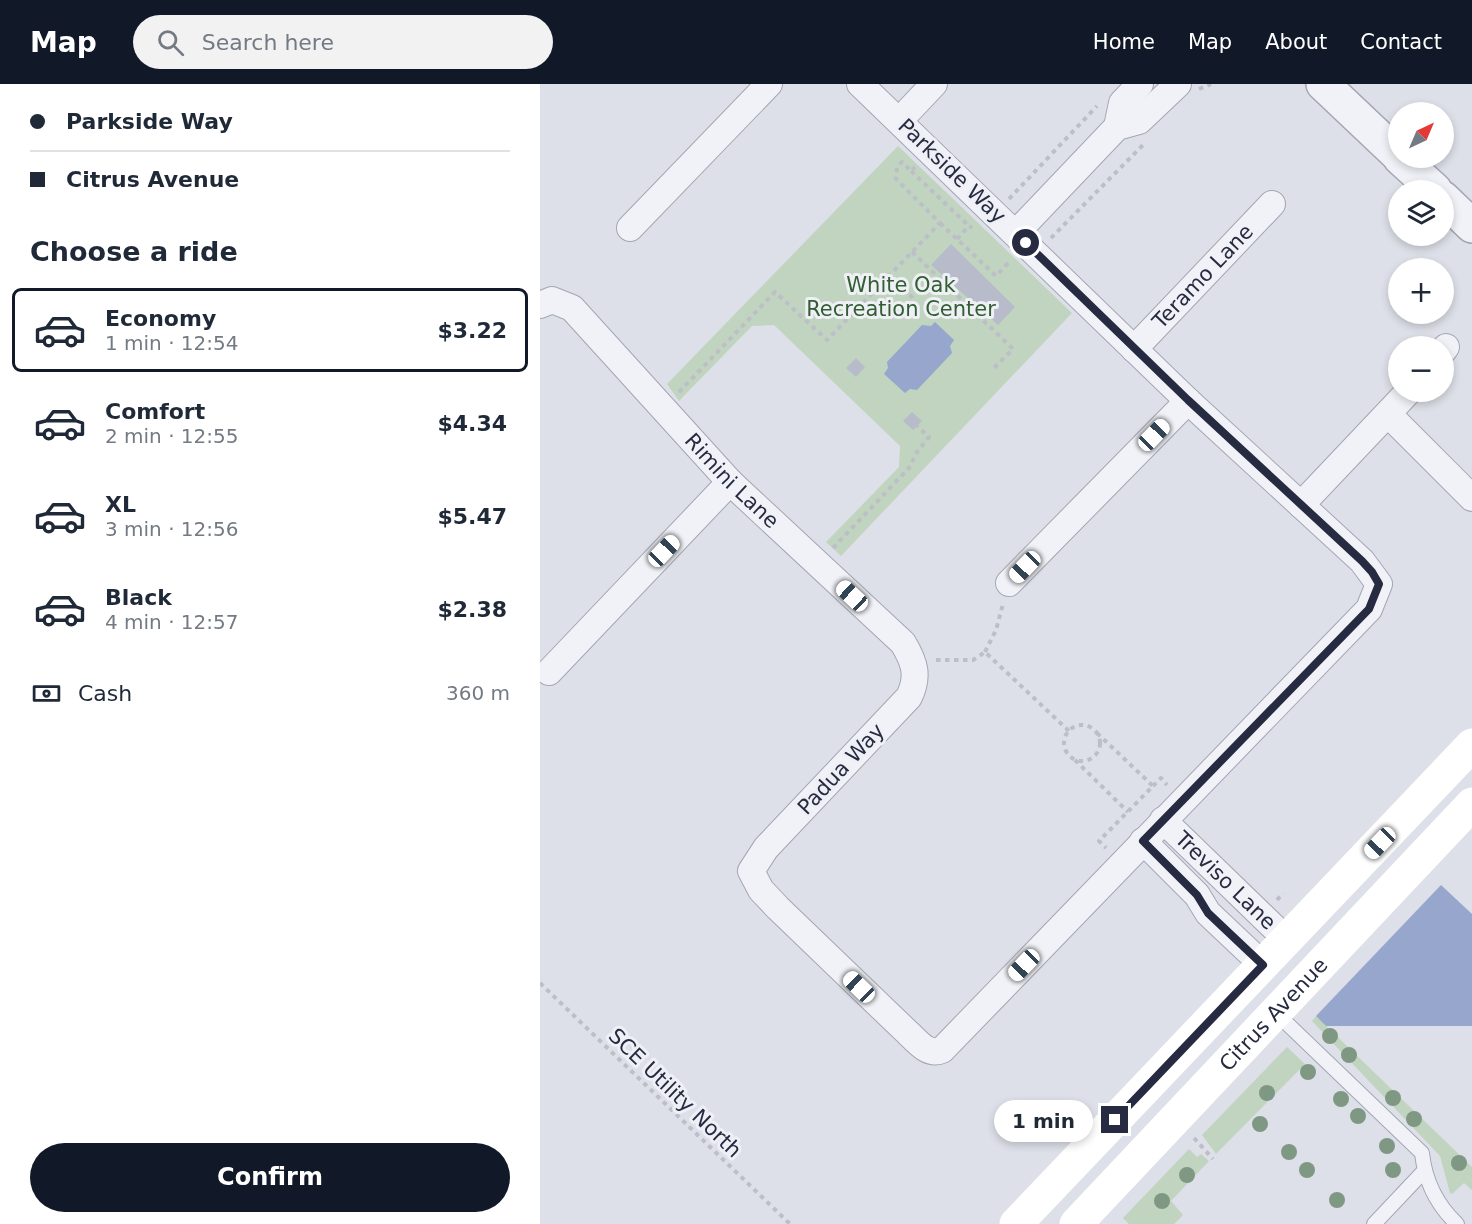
<!DOCTYPE html>
<html lang="en">
<head>
<meta charset="utf-8">
<style>
	body { margin:0; font-family:"DejaVu Sans",sans-serif; background:#f2f2f3; color:#1f2937; height:100vh; display:flex; flex-direction:column; font-size:22px; white-space:nowrap }
	* { box-sizing:border-box; margin:0 }
	p { font-size:20px; color:#747a83 }
	.icon { flex:none; width:33px; height:33px; fill:none; stroke:currentColor; stroke-width:2; stroke-linecap:round; stroke-linejoin:round }
	.map { position:relative; flex:1; overflow:hidden }
	.drawer { display:flex; flex-direction:column; background:#fff; width:540px }
	.drawer>* { flex:none }
	.guide { display:grid; align-content:center; height:132px; padding:0 30px; background:#fff }
	.needle { width:39px; rotate:44deg }
	.controls { position:absolute; left:848px; top:18px; display:grid; gap:12px }
	.controls a { display:grid; place-items:center; width:66px; height:66px; border-radius:50%; background:#fff; box-shadow:0 3px 9px #0003; font-size:30px }
	.end { position:absolute; width:27px; height:27px; margin:-14px; border:8px solid #262b41; background:#fff; box-shadow:0 0 0 3px #fff }
	.from { border-radius:50% }
	.bubble { position:absolute; height:42px; border-radius:21px; background:#fff; box-shadow:0 3px 9px #0003; font-size:20px; font-weight:700; line-height:42px; text-align:center }
	.car { position:absolute; width:18px; height:36px; margin:-18px -9px; border-radius:8px; box-shadow:0 0 4px 2px #0007; background:linear-gradient(#fff 24%,#345 0 40%,#fff 0 76%,#345 0 86%,#fff 0) }
	.guide b { display:flex; align-items:center; gap:21px; height:57px; font-size:22px }
	.guide b+b { border-top:2px solid #e0e1e3 }
	.guide i { width:15px; height:15px; background:#1f2937 }
	ul { padding:0; list-style:none }
	li { display:flex; align-items:center; gap:18px; height:84px; margin:0 12px 9px; padding:0 18px; border:3px solid transparent; border-radius:9px }
	li div { flex:1 }
	li b { display:block; font-size:22px }
	li em { font-style:normal; font-weight:700 }
	li.on { border-color:#111827 }
	li>.icon { width:54px; height:54px; stroke-width:1.5 }
	h2 { padding:0 30px; font-size:27px; line-height:72px }
	.pay { display:flex; align-items:center; gap:15px; height:66px; padding:0 30px; font-size:22px }
	.pay p { margin-inline-start:auto }
	.button { display:flex; gap:12px; margin-top:auto; padding:12px 30px }
	.button a { flex:1; height:69px; border-radius:36px; background:#111827; color:#fff; font-size:24px; font-weight:700; line-height:69px; text-align:center }
	header { display:flex; align-items:center; gap:36px; box-sizing:border-box; height:84px; padding:0 30px; background:#111827; color:#fff }
	header strong { font-size:28px }
	nav { display:flex; gap:33px; margin-inline-start:auto; font-size:21px }
	.search { width:420px; height:54px; background:#f2f2f3; display:flex; align-items:center; gap:15px; box-sizing:border-box; padding:0 21px; border-radius:33px; color:#747a83; font-size:22px }
	main { display:flex; flex:1; min-height:0 }
	.map>svg:first-child { display:block }
</style>
</head>
<body>
<header>
<strong>Map</strong>
<div class="search"><svg class="icon" aria-label="search" viewBox="0 0 24 24"><circle cx="10" cy="10" r="6"/><path d="M15 15l6 6"/></svg>Search here</div>
<nav><a>Home</a><a>Map</a><a>About</a><a>Contact</a></nav>
</header>
<main>
<section class="drawer">
<div class="guide">
<b><i class="from"></i>Parkside Way</b>
<b><i></i>Citrus Avenue</b>
</div>
<h2>Choose a ride</h2>
<ul>
<li class="on"><svg class="icon" aria-label="car" viewBox="0 0 24 24"><path d="M5 17H2v-5l4-1 3-4h7l3 4 3 1v5h-3M9 17h6M6 11h13"/><circle cx="7" cy="17" r="2"/><circle cx="17" cy="17" r="2"/></svg><div><b>Economy</b><p>1 min · 12:54</p></div><em>$3.22</em></li>
<li><svg class="icon" aria-label="car" viewBox="0 0 24 24"><path d="M5 17H2v-5l4-1 3-4h7l3 4 3 1v5h-3M9 17h6M6 11h13"/><circle cx="7" cy="17" r="2"/><circle cx="17" cy="17" r="2"/></svg><div><b>Comfort</b><p>2 min · 12:55</p></div><em>$4.34</em></li>
<li><svg class="icon" aria-label="car" viewBox="0 0 24 24"><path d="M5 17H2v-5l4-1 3-4h7l3 4 3 1v5h-3M9 17h6M6 11h13"/><circle cx="7" cy="17" r="2"/><circle cx="17" cy="17" r="2"/></svg><div><b>XL</b><p>3 min · 12:56</p></div><em>$5.47</em></li>
<li><svg class="icon" aria-label="car" viewBox="0 0 24 24"><path d="M5 17H2v-5l4-1 3-4h7l3 4 3 1v5h-3M9 17h6M6 11h13"/><circle cx="7" cy="17" r="2"/><circle cx="17" cy="17" r="2"/></svg><div><b>Black</b><p>4 min · 12:57</p></div><em>$2.38</em></li>
</ul>
<div class="pay"><svg class="icon" aria-label="cash" viewBox="0 0 24 24"><path d="M3 7h18v10H3z"/><circle cx="12" cy="12" r="2"/></svg>Cash<p>360 m</p></div>
<div class="button"><a>Confirm</a></div>
</section>
<div class="map">
<svg width="932" height="1140" viewBox="0 0 932 1140">
	<rect width="100%" height="100%" fill="#dee0e9"/>
	<g fill="#c0d4bf">
		<path d="M358,62L532,229L301,472L286,458L359,383L360,362L234,241L212,242L139,317L127,300Z"/>
		<path d="M776,932L932,1083V1106L924,1099L912,1110L910,1109L900,1072L772,937Z"/>
		<path d="M747,963L765,980L676,1070L662,1051Z"/>
		<path d="M649,1065L657,1073L661,1070L669,1077L631,1117L643,1131L634,1140H589L583,1134Z"/>
	</g>
	<g fill="#96a6cc">
		<path d="M395,238L414,256L410,262L412,269L377,306L370,305L365,309L344,290L348,284L347,278L382,241L391,242Z"/>
		<path d="M901,801L932,830V942H786L776,932Z"/>
	</g>
	<g fill="#b8bbc9">
		<path d="M411,160L475,223L458,241L391,181Z"/>
		<path d="M316,274L325,283L316,293L306,284Z"/>
		<path d="M372,328L382,337L373,346L363,337Z"/>
	</g>
	<g fill="none" stroke-linecap="round" stroke-linejoin="round">
		<g stroke="#a3a6b3" stroke-width="16">
			<g id="service">
				<path d="M735,928L882,1069C885,1097 897,1121 917,1140"/>
				<path d="M834,1140L884,1087"/>
			</g>
		</g>
		<g stroke="#a3a6b3" stroke-width="28">
			<g id="minor">
				<path d="M359,37L394,0"/>
				<path d="M577,43L582,19L600,0"/>
				<path d="M90,144L229,0"/>
				<path d="M476,149L577,43L599,37L638,0"/>
				<path id="s1" d="M0,221L12,216L32,224L190,398L363,559C375,579 379,592 369,613L226,764L211,787L221,806L238,824L368,949C378,958 388,972 402,966L829,525L839,500L822,477L648,317L320,0"/>
				<path id="s2" d="M594,265L732,120"/>
				<path d="M903,267L906,263"/>
				<path d="M848,330L932,414"/>
				<path d="M761,421L868,308"/>
				<path d="M469,499L648,317"/>
				<path d="M9,588L190,398"/>
				<path id="s3" d="M623,736L747,856"/>
				<path d="M603,757L657,811L668,829L723,881"/>
			</g>
		</g>
		<g stroke="#a3a6b3" stroke-width="36">
			<g id="tertiary">
				<path d="M783,0L858,71"/>
				<path d="M860,74L895,106"/>
				<path d="M903,114L932,142"/>
			</g>
		</g>
		<g stroke="#bcbec8" stroke-width="4" stroke-dasharray="4.5 4.5" stroke-linecap="butt">
			<path d="M659,5L671,0"/>
			<path d="M371,87L429,142"/>
			<path d="M469,115L557,22"/>
			<path d="M400,139L456,192L468,179L465,177"/>
			<path d="M511,154L603,61"/>
			<path d="M417,155L429,142L432,144"/>
			<path d="M372,168L473,265L452,286"/>
			<path d="M350,192L376,217"/>
			<path d="M139,308L235,208L287,256L400,139L356,95L357,83L362,78L371,87L375,83"/>
			<path d="M293,464L369,384L377,368L389,353L377,342"/>
			<path d="M445,568L456,546L463,520"/>
			<path d="M396,576H433L445,568L529,647"/>
			<circle cx="542" cy="659" r="18"/>
			<path d="M557,649L613,702L559,757L566,764"/>
			<path d="M535,676L588,728"/>
			<path d="M613,702L621,694L627,701"/>
			<path d="M737,816L743,809"/>
			<path d="M0,899L250,1140"/>
			<path d="M654,1054L673,1075"/>
		</g>
		<use href="#service" stroke="#f1f2f7" stroke-width="14"/>
		<use href="#minor" stroke="#f1f2f7" stroke-width="26"/>
		<use href="#tertiary" stroke="#f1f2f7" stroke-width="33"/>
		<g stroke="#fff" stroke-width="33">
			<path d="M476,1140L932,661"/>
			<path id="s4" d="M536,1140L932,720"/>
		</g>
	</g>
	<g fill="#7f9884">
		<circle cx="790" cy="952" r="8"/>
		<circle cx="809" cy="971" r="8"/>
		<circle cx="768" cy="988" r="8"/>
		<circle cx="727" cy="1009" r="8"/>
		<circle cx="853" cy="1014" r="8"/>
		<circle cx="801" cy="1015" r="8"/>
		<circle cx="818" cy="1032" r="8"/>
		<circle cx="874" cy="1035" r="8"/>
		<circle cx="720" cy="1040" r="8"/>
		<circle cx="847" cy="1062" r="8"/>
		<circle cx="749" cy="1068" r="8"/>
		<circle cx="919" cy="1079" r="8"/>
		<circle cx="767" cy="1086" r="8"/>
		<circle cx="853" cy="1086" r="8"/>
		<circle cx="647" cy="1091" r="8"/>
		<circle cx="797" cy="1116" r="8"/>
		<circle cx="622" cy="1117" r="8"/>
	</g>
	<g fill="none" stroke-linecap="round" stroke-linejoin="round">
		<path stroke="#262b41" stroke-width="8" d="M486,159L648,316L822,477L832,488L839,500L829,525L603,757L657,811L668,829L723,881L575,1036"/>
	</g>
	<g text-anchor="middle" dominant-baseline="central" stroke-width="6" stroke-linejoin="round" paint-order="stroke">
		<g font-size="21" fill="#262b41" stroke="#eef0f6">
			<text transform="translate(412 87) rotate(44)">Parkside Way</text>
			<text stroke="none"><textPath href="#s2" startOffset="100">Teramo Lane</textPath></text>
			<text stroke="none"><textPath href="#s1" startOffset="270">Rimini Lane</textPath></text>
			<text transform="translate(301 685) rotate(-47)">Padua Way</text>
			<text stroke="none"><textPath href="#s3" startOffset="87">Treviso Lane</textPath></text>
			<text stroke="none"><textPath href="#s4" startOffset="288">Citrus Avenue</textPath></text>
			<text transform="translate(135 1009) rotate(44)">SCE Utility North</text>
		</g>
		<g font-size="21" fill="#325e32" stroke="#eef0f6">
			<text x="361" y="201">White Oak<tspan x="361" dy="24">Recreation Center</tspan></text>
		</g>
	</g>
</svg>
<div class="controls">
<a><svg class="needle" viewBox="-14 -14 28 28"><path d="M0-13l5 13h-10z" fill="#e53935"/><path d="M0 13l5-13h-10z" fill="#747a83"/></svg></a>
<a><svg class="icon" aria-label="layers" viewBox="0 0 24 24"><path d="M12 4l9 5-9 5-9-5zM3 14l9 5 9-5"/></svg></a>
<a>+</a>
<a>−</a>
</div>
<i class="end from" style="left:486px;top:159px"></i>
<i class="end" style="left:575px;top:1036px"></i>
<div class="bubble" style="left:454px;top:1016px;width:99px">1 min</div>
<i class="car" style="left:614px;top:351px;rotate:44deg"></i>
<i class="car" style="left:124px;top:467px;rotate:44deg"></i>
<i class="car" style="left:485px;top:483px;rotate:224deg"></i>
<i class="car" style="left:312px;top:512px;rotate:313deg"></i>
<i class="car" style="left:840px;top:759px;rotate:224deg"></i>
<i class="car" style="left:484px;top:881px;rotate:224deg"></i>
<i class="car" style="left:319px;top:903px;rotate:314deg"></i>
</div>
</main>
</body>
</html>
